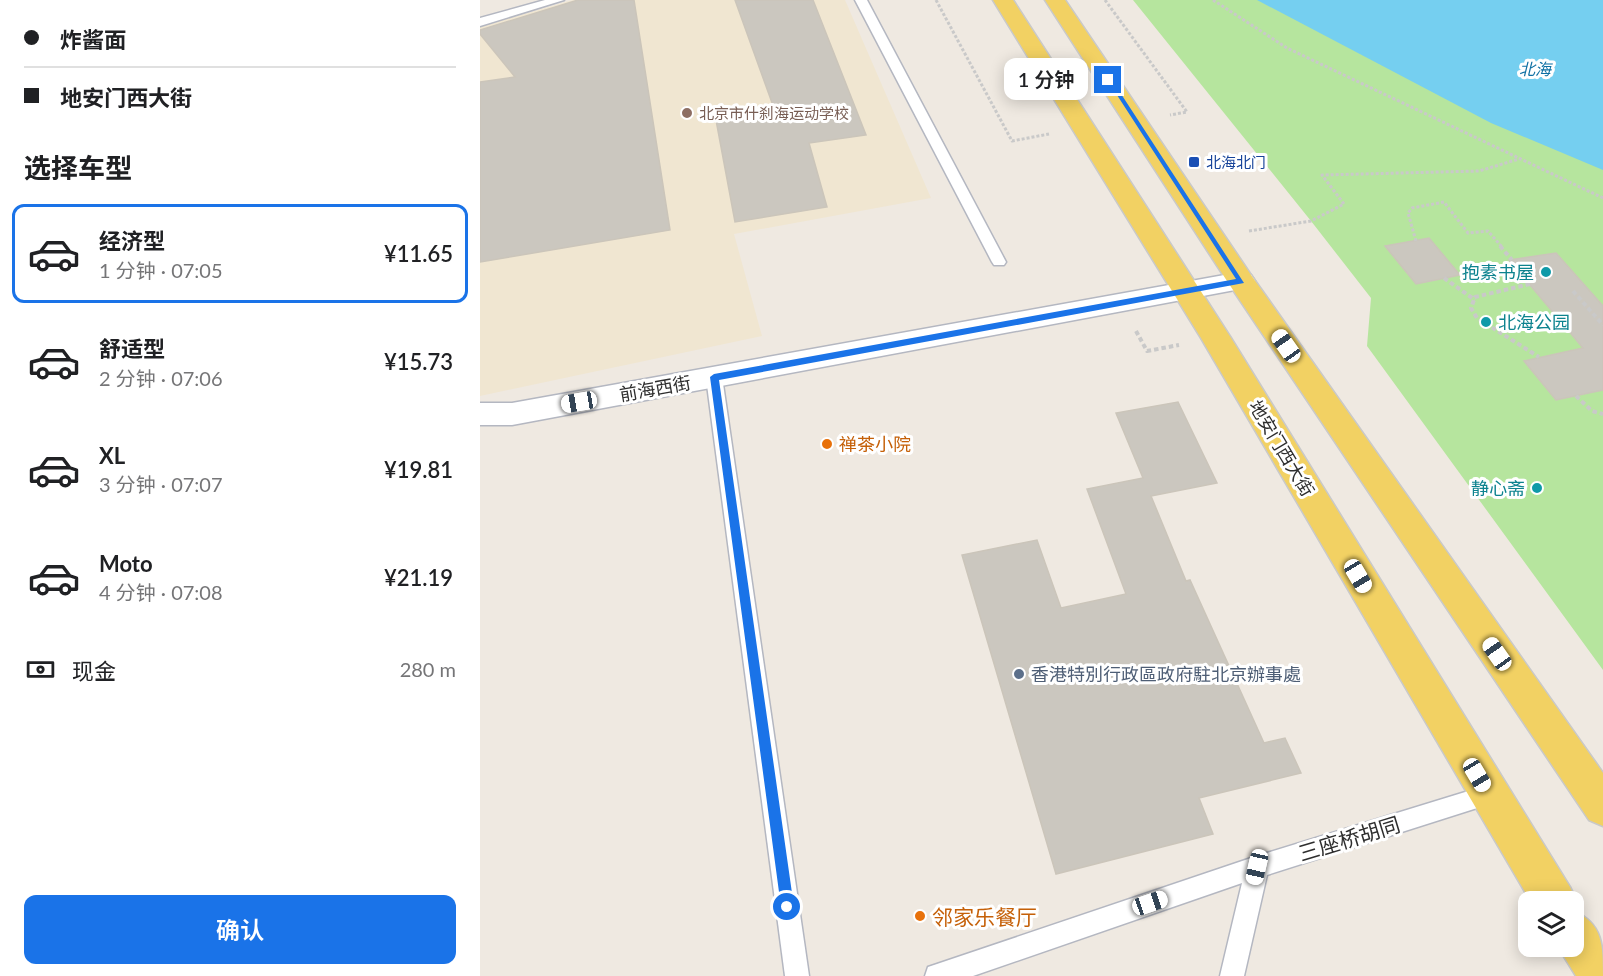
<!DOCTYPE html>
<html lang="zh">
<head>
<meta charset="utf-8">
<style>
	body { margin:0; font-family:Lato,"Noto Sans SC",sans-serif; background:#f2f2f2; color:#202124; height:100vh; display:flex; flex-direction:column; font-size:22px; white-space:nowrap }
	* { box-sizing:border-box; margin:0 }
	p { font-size:20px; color:#757577 }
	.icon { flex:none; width:33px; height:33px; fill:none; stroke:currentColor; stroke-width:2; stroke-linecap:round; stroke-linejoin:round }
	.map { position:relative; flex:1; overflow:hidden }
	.details { display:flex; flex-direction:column; background:#fff; width:480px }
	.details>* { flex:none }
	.hud { display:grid; align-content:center; height:132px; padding:0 24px; background:#fff }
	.fabs { position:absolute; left:1038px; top:891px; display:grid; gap:12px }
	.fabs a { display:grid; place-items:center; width:66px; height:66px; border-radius:12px; background:#fff; box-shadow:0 3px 15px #0003; font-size:30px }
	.end { position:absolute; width:27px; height:27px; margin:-14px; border:8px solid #1a73e8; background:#fff; box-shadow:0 0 0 3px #fff }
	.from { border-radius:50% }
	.bubble { position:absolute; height:42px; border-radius:12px; background:#fff; box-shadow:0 3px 15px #0003; font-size:20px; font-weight:600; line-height:42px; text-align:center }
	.car { position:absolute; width:18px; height:36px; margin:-18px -9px; border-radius:8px; box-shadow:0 0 4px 2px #0007; background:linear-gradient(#fff 24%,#345 0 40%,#fff 0 76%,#345 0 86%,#fff 0) }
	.hud b { display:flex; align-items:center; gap:21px; height:57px; font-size:22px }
	.hud b+b { border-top:2px solid #e0e0e0 }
	.hud i { width:15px; height:15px; background:#202124 }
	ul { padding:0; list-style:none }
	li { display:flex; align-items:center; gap:18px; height:99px; margin:0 12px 9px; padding:0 12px; border:3px solid transparent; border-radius:12px }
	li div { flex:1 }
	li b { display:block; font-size:22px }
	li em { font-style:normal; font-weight:600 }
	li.current { border-color:#1a73e8 }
	li>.icon { width:54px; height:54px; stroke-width:1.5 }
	h2 { padding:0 24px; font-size:27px; line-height:72px }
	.pay { display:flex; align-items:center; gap:15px; height:66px; padding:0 24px; font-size:22px }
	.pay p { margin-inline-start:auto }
	.primary-button { display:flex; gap:12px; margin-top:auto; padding:12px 24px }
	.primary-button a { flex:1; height:69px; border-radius:12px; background:#1a73e8; color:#fff; font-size:24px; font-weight:600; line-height:69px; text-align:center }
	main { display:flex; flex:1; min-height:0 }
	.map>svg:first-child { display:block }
</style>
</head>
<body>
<main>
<section class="details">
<div class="hud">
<b><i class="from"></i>炸酱面</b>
<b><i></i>地安门西大街</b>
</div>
<h2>选择车型</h2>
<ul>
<li class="current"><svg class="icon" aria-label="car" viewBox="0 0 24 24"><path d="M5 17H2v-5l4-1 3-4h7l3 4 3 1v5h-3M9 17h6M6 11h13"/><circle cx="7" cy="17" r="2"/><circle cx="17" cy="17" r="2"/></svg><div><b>经济型</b><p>1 分钟 · 07:05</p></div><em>¥11.65</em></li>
<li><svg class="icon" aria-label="car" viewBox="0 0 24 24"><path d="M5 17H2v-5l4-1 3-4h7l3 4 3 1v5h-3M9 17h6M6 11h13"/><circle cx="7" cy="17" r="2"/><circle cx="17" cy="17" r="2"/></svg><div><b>舒适型</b><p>2 分钟 · 07:06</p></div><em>¥15.73</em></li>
<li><svg class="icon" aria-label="car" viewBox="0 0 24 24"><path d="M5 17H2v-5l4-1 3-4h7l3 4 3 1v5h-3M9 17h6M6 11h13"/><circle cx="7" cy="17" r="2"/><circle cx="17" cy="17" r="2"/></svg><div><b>XL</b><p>3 分钟 · 07:07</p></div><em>¥19.81</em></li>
<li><svg class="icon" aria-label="car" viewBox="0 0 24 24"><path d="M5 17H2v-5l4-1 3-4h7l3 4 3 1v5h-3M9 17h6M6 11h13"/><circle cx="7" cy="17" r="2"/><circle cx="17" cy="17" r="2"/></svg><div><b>Moto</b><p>4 分钟 · 07:08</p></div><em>¥21.19</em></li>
</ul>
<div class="pay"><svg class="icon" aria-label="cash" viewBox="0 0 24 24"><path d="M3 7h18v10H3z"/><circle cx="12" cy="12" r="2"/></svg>现金<p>280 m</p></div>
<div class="primary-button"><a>确认</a></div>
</section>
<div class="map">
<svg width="1123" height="976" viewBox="0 0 1123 976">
	<rect width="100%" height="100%" fill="#efe9e1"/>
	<path fill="#f0e6d1" d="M93,0H365L451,198L254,234L282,336L0,396V27Z"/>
	<path fill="#b6e59e" d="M653,0H1123V670L887,346L891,298L831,221Z"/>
	<path fill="#75cff0" d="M777,0H1123V170L1011,123Z"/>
	<g fill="#cbc7bf" stroke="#cbc5ba" stroke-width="1.5">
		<path d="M98,0H154L190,230L0,262V82L35,77L0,34V30Z"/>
		<path d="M255,0H333L386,135L329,143L347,207L255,222L236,120L295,111Z"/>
		<path d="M949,238L980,275L936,284L905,246Z"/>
		<path d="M1076,253L1123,306V390L1076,400L1044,361L1103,348L1029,260Z"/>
		<path d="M698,402L737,483L671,496L706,581L710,580L784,743L805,738L821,773L719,798L733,834L576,874L482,555L557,540L581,608L646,594L607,489L663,478L636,413Z"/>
	</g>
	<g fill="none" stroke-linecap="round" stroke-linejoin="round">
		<g stroke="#b4b7c1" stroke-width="3">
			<g id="service">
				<path d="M65,0H84L0,26V18Z"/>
				<path d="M375,0H387L526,262L524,265H514L512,262Z"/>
				<path d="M234,371L242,377L329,976H305L226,377Z"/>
				<path d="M1008,785L1016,788L1019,795L1016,802L787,875L764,976H740L762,883L493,976H445L448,967L457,964L777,856Z"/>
			</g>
		</g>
		<g stroke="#b4b7c1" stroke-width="3">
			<path id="tertiary" d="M761,272L771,275L775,281L771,287L32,425H0V403H32Z"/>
		</g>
		<g stroke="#c9c9c9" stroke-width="3">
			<g id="primary">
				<path d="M513,0H533L751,338L1090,887L1097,902L1094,909V902H1051L721,338Z"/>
				<path d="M565,0H585L771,275L1123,773V826L1109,820L747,281Z"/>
				<path d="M1094,911C1123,924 1123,945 1123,976H1096L1078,947L1094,946Z"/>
			</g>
		</g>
		<g stroke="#c9c9c9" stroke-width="3" stroke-dasharray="3 2" stroke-linecap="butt">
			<path d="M456,0L532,141L569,134"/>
			<path d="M625,0L707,112L690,115"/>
			<path d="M733,0L807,48L1123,198"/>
			<path d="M769,231L831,221L864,204L842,175L999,171L1039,159"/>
			<path d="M936,241L928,213L932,208L964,202L988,233L1008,231L1022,247"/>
		</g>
		<g stroke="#c9c9c9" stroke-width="4" stroke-dasharray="4.5 3" stroke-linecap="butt">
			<path d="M1020,246L1032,260"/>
			<path d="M964,278L995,300"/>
			<path d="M1050,284L995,297L991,308L997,318L1059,357"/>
			<path d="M1093,291L1123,325"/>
			<path d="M656,331L667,351L699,345"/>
			<path d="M1096,396L1112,411L1123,414"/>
		</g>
		<use href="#service" fill="#fff" fill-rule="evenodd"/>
		<use href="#tertiary" fill="#fff" fill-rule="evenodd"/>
		<use href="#primary" fill="#f2d163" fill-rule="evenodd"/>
	</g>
	<path fill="#1a73e8" d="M626,78L632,80L764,283L239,380L314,907L307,913L301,907L230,377L234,374L756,279Z"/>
	<circle fill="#8d6e63" stroke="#fff" stroke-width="2" cx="207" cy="113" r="6"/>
	<rect fill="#1a4fb4" stroke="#fff" stroke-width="2" x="708" y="156" width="12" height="12" rx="3"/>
	<g fill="#0f9aa8" stroke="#fff" stroke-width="2">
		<circle cx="1066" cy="272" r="6"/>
		<circle cx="1006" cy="322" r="6"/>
		<circle cx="1057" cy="488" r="6"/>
	</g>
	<g fill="#e8710a" stroke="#fff" stroke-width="2">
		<circle cx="347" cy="444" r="6"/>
		<circle cx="440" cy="916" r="6"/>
	</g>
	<circle fill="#5c6f8a" stroke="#fff" stroke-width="2" cx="539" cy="674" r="6"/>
	<g text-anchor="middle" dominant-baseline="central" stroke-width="6" stroke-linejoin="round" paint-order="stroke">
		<g font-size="15" fill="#785e54" stroke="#fff" text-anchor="start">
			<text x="219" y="113">北京市什刹海运动学校</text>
		</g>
		<g font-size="15" fill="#164399" stroke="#fff" text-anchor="start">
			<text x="726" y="162">北海北门</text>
		</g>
		<g font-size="16" font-style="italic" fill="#0d6fa3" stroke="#fff">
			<text x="1055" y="68">北海</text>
		</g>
		<g font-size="18" fill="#0d838f" stroke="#fff" text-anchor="end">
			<text x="1054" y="272">抱素书屋</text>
			<text x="1018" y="322" text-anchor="start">北海公园</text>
			<text x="1045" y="488">静心斋</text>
		</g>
		<g font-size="18" fill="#2e2e2e" stroke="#fff">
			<text transform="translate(175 388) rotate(-10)">前海西街</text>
			<text transform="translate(802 448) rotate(59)">地安门西大街</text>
		</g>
		<g font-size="18" fill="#c56008" stroke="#fff" text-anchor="start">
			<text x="359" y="444">禅茶小院</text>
		</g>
		<g font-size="18" fill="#4e5e75" stroke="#fff" text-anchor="start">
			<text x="551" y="674">香港特別行政區政府駐北京辦事處</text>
		</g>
		<g font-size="21" fill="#2e2e2e" stroke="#fff">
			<text transform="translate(869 838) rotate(-17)">三座桥胡同</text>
		</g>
		<g font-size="21" fill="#c56008" stroke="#fff" text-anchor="start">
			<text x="452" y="916">邻家乐餐厅</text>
		</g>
	</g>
</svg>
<div class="fabs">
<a><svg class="icon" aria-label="layers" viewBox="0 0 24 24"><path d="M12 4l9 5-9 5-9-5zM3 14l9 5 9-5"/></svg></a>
</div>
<i class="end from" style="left:307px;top:907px"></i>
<i class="end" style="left:628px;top:80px"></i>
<div class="bubble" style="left:524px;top:58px;width:84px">1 分钟</div>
<i class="car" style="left:806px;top:346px;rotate:325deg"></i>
<i class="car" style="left:99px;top:402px;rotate:260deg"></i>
<i class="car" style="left:878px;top:576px;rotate:149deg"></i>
<i class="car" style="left:1017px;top:654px;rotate:325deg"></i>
<i class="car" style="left:997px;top:775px;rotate:149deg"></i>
<i class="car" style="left:777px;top:867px;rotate:193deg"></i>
<i class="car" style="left:670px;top:903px;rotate:71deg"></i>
</div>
</main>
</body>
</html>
